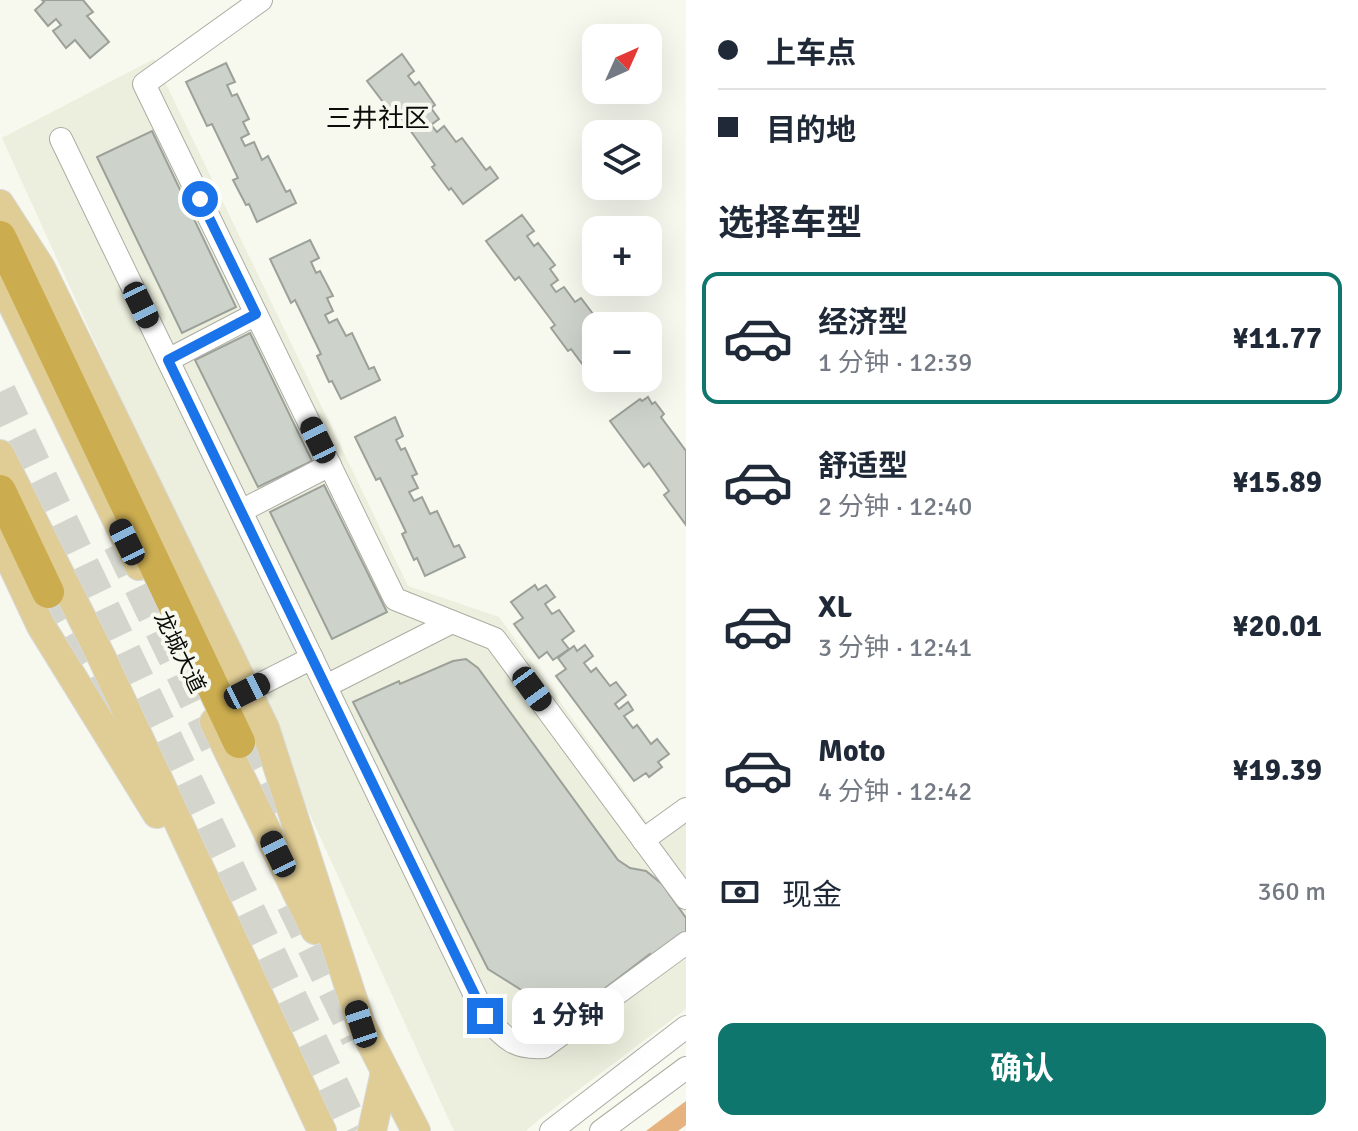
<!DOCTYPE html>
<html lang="zh">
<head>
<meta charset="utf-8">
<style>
	body { margin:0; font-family:Signika,"Noto Sans SC",sans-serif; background:#f6f6f7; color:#1f2937; height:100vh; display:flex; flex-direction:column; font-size:30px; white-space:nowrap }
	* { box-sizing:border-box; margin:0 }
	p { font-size:26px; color:#747a83 }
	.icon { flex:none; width:44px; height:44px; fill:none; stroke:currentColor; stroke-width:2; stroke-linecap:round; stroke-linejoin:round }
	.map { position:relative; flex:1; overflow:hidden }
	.drawer { display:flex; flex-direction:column; background:#fff; width:672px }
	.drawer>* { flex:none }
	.top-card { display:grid; align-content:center; height:176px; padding:0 32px; background:#fff }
	.needle { width:52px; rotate:45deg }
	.tools { position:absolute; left:582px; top:24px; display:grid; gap:16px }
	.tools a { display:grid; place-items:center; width:80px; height:80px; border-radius:16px; background:#fff; box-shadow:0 8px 32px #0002; font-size:40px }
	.end { position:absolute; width:36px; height:36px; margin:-18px; border:10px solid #1a73e8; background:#fff; box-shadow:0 0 0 4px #fff }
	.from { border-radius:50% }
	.bubble { position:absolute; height:56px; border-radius:16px; background:#fff; box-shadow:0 8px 32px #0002; font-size:26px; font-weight:700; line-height:56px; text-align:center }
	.car { position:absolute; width:24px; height:48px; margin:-24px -12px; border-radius:10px; box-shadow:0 0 6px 2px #0007; background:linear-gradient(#222 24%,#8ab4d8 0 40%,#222 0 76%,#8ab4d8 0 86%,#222 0) }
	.top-card b { display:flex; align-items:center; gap:28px; height:76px; font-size:30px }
	.top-card b+b { border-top:2px solid #e0e1e3 }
	.top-card i { width:20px; height:20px; background:#1f2937 }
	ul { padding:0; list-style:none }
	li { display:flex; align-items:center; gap:24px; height:132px; margin:0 16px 12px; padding:0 16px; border:4px solid transparent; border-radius:16px }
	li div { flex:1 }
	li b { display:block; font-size:30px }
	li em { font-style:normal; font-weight:700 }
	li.on { border-color:#0f766e }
	li>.icon { width:72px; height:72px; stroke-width:1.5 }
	h2 { padding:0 32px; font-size:36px; line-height:96px }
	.pay { display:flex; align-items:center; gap:20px; height:88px; padding:0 32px; font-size:30px }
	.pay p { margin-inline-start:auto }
	.action { display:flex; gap:16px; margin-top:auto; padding:16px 32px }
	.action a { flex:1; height:92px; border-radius:16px; background:#0f766e; color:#fff; font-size:32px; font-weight:700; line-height:92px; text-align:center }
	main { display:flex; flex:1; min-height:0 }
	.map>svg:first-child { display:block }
</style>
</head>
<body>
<main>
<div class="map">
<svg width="686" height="1131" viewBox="0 0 686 1131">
	<rect width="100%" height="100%" fill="#f7f8ee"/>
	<path fill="#ecefdd" d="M154,59L408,586L499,617L649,825L686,799V1009L537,1121L526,1131H454L2,138Z"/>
	<path fill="#e6b37e" d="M686,1101V1125L678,1131H646Z"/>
	<g fill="#cdd3cb" stroke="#9ba199" stroke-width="2">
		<path d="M42,0H83L93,12L87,16L109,42L90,58L75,40L66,48L53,31L61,25L56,19L48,26L35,10L44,2Z"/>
		<path d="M402,54L414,71L408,76L415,85L419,82L435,105L431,108L439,119L431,125L437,132L444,126L456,142L462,138L486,170L490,167L498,178L463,204L451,188L449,190L432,167L435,165L400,116L396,119L367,81Z"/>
		<path d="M226,63L235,82L227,85L232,96L237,94L249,119L243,122L249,134L241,138L245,146L254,142L262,160L268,156L286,192L290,190L296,203L257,222L249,204L246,205L233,180L238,178L212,124L207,126L186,82Z"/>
		<path d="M152,131L236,307L182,333L97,157Z"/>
		<path d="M522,215L534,231L527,236L534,246L538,243L555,265L550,269L558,280L551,285L556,292L564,287L575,302L581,298L602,326H596V354L583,365L571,349L568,351L551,328L555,325L519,277L515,280L486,241Z"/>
		<path d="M310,240L319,258L311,262L316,273L320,271L333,296L327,298L333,311L325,315L329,323L337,319L346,336L352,333L369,369L374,367L380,380L341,399L332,381L329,382L317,356L321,354L295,300L291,303L270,259Z"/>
		<path d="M250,333L312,461L258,487L195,360Z"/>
		<path d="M648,397L652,404L655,402L664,414L661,417L686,451V525L664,495L669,491L649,463L644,467L610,421L640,399L642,401Z"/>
		<path d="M395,417L403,436L396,440L401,450L405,448L417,474L412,476L418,488L409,492L414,501L422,497L430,514L437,511L454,547L459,545L465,557L425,576L417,558L414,560L402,534L406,532L380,478L376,480L355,437Z"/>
		<path d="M324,485L387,612L332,639L270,512Z"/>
		<path d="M535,585L538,590L546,585L555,597L545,604L552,614L559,610L574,631L562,640L569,649L553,660L547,652L539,658L514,624L523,618L511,602Z"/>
		<path d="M585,645L593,656L584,663L591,672L596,668L610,686L616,682L626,695L615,704L619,709L628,702L633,710L624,716L633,728L637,725L651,744L657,739L669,754L658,762L662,767L649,777L646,773L634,781L556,676L566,669L558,658L574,646L577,651Z"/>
		<path d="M466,659L478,668L618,860L630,868L646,871L662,884L686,918V932L653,958L650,954L566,1018L488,969L353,702L399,681L400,684L453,661Z"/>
	</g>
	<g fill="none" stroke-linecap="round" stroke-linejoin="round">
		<g stroke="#d4d5cc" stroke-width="32" stroke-dasharray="32 16" stroke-linecap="butt">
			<path d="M0,392L355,1131"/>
			<path d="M119,543L220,753"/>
			<path d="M48,592L116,715"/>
			<path d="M239,742L303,869"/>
			<path d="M292,903L357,1038"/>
		</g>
		<g stroke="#abada3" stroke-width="24">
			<g id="minor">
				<path d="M261,0L144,84L395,599L495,639L686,898"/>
				<path d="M61,139L485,1016C505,1038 513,1049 544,1047L686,943"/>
				<path d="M168,360L256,314"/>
				<path d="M241,511L330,465"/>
				<path d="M326,686L452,622"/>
				<path d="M247,691L312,658"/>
				<path d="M643,840L686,809"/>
				<path d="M551,1131L686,1027"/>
				<path d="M601,1131L686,1068"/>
			</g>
		</g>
		<g stroke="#d8d8d8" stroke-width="30">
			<g id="major">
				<path d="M0,204L41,268L265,728L361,1024L416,1131"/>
				<path d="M0,279L139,566"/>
				<path d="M0,454L102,658L322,1131"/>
				<path d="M0,539L41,626L157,814"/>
				<path d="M214,722L315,930"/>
				<path d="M372,1131L385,1072"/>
			</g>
		</g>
		<g stroke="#d8d8d8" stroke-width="34">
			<g id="highway">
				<path d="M0,237L239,742"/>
				<path d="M0,491L48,592"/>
			</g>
		</g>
		<use href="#minor" stroke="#fff" stroke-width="22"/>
		<use href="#major" stroke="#e0cd95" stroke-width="28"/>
		<use href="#highway" stroke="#cbac4f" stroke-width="32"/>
	</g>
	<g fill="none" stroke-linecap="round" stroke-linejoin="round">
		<path stroke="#1a73e8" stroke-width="10" d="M200,199L256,314L168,360L485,1016"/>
	</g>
	<g text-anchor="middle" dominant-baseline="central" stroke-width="8" stroke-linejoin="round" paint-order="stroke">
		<g font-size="22" fill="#0b0c09" stroke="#f7f8ee">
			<text transform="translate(180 652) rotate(64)">龙城大道</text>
		</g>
		<g font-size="26" fill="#0b0c09" stroke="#f7f8ee">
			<text x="378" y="119">三井社区</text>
		</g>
	</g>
</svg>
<div class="tools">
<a><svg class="needle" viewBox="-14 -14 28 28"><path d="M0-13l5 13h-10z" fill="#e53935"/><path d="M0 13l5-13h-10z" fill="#747a83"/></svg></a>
<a><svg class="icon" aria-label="layers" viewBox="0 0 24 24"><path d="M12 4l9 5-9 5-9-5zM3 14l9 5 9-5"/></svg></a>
<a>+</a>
<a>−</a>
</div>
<i class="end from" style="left:200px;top:199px"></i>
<i class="end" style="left:485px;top:1016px"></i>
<div class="bubble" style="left:512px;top:988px;width:112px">1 分钟</div>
<i class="car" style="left:141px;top:305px;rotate:154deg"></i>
<i class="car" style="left:318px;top:440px;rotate:334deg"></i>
<i class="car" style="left:127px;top:542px;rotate:334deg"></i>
<i class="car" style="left:532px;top:689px;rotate:144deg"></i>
<i class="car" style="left:247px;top:691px;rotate:63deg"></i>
<i class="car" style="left:278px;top:854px;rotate:334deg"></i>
<i class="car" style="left:361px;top:1024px;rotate:342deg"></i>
</div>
<section class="drawer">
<div class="top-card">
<b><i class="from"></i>上车点</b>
<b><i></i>目的地</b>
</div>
<h2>选择车型</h2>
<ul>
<li class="on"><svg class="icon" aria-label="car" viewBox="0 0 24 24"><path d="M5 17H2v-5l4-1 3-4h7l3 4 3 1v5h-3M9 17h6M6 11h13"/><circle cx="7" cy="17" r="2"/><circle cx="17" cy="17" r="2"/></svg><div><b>经济型</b><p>1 分钟 · 12:39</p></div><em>¥11.77</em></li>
<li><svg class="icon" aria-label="car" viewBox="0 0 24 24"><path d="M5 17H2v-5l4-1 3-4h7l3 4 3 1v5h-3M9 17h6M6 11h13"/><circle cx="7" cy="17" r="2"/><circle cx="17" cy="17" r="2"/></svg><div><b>舒适型</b><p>2 分钟 · 12:40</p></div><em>¥15.89</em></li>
<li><svg class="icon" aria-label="car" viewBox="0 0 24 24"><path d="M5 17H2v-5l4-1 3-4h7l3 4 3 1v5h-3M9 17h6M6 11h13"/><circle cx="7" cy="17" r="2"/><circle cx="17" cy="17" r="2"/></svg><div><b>XL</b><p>3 分钟 · 12:41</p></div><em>¥20.01</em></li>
<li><svg class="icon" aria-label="car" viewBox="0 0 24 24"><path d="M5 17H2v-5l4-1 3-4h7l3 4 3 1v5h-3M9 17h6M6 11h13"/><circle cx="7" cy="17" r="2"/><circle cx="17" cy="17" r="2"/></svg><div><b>Moto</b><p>4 分钟 · 12:42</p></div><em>¥19.39</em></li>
</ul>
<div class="pay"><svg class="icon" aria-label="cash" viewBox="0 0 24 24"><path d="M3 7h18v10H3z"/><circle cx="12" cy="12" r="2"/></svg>现金<p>360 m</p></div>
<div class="action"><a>确认</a></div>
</section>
</main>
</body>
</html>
